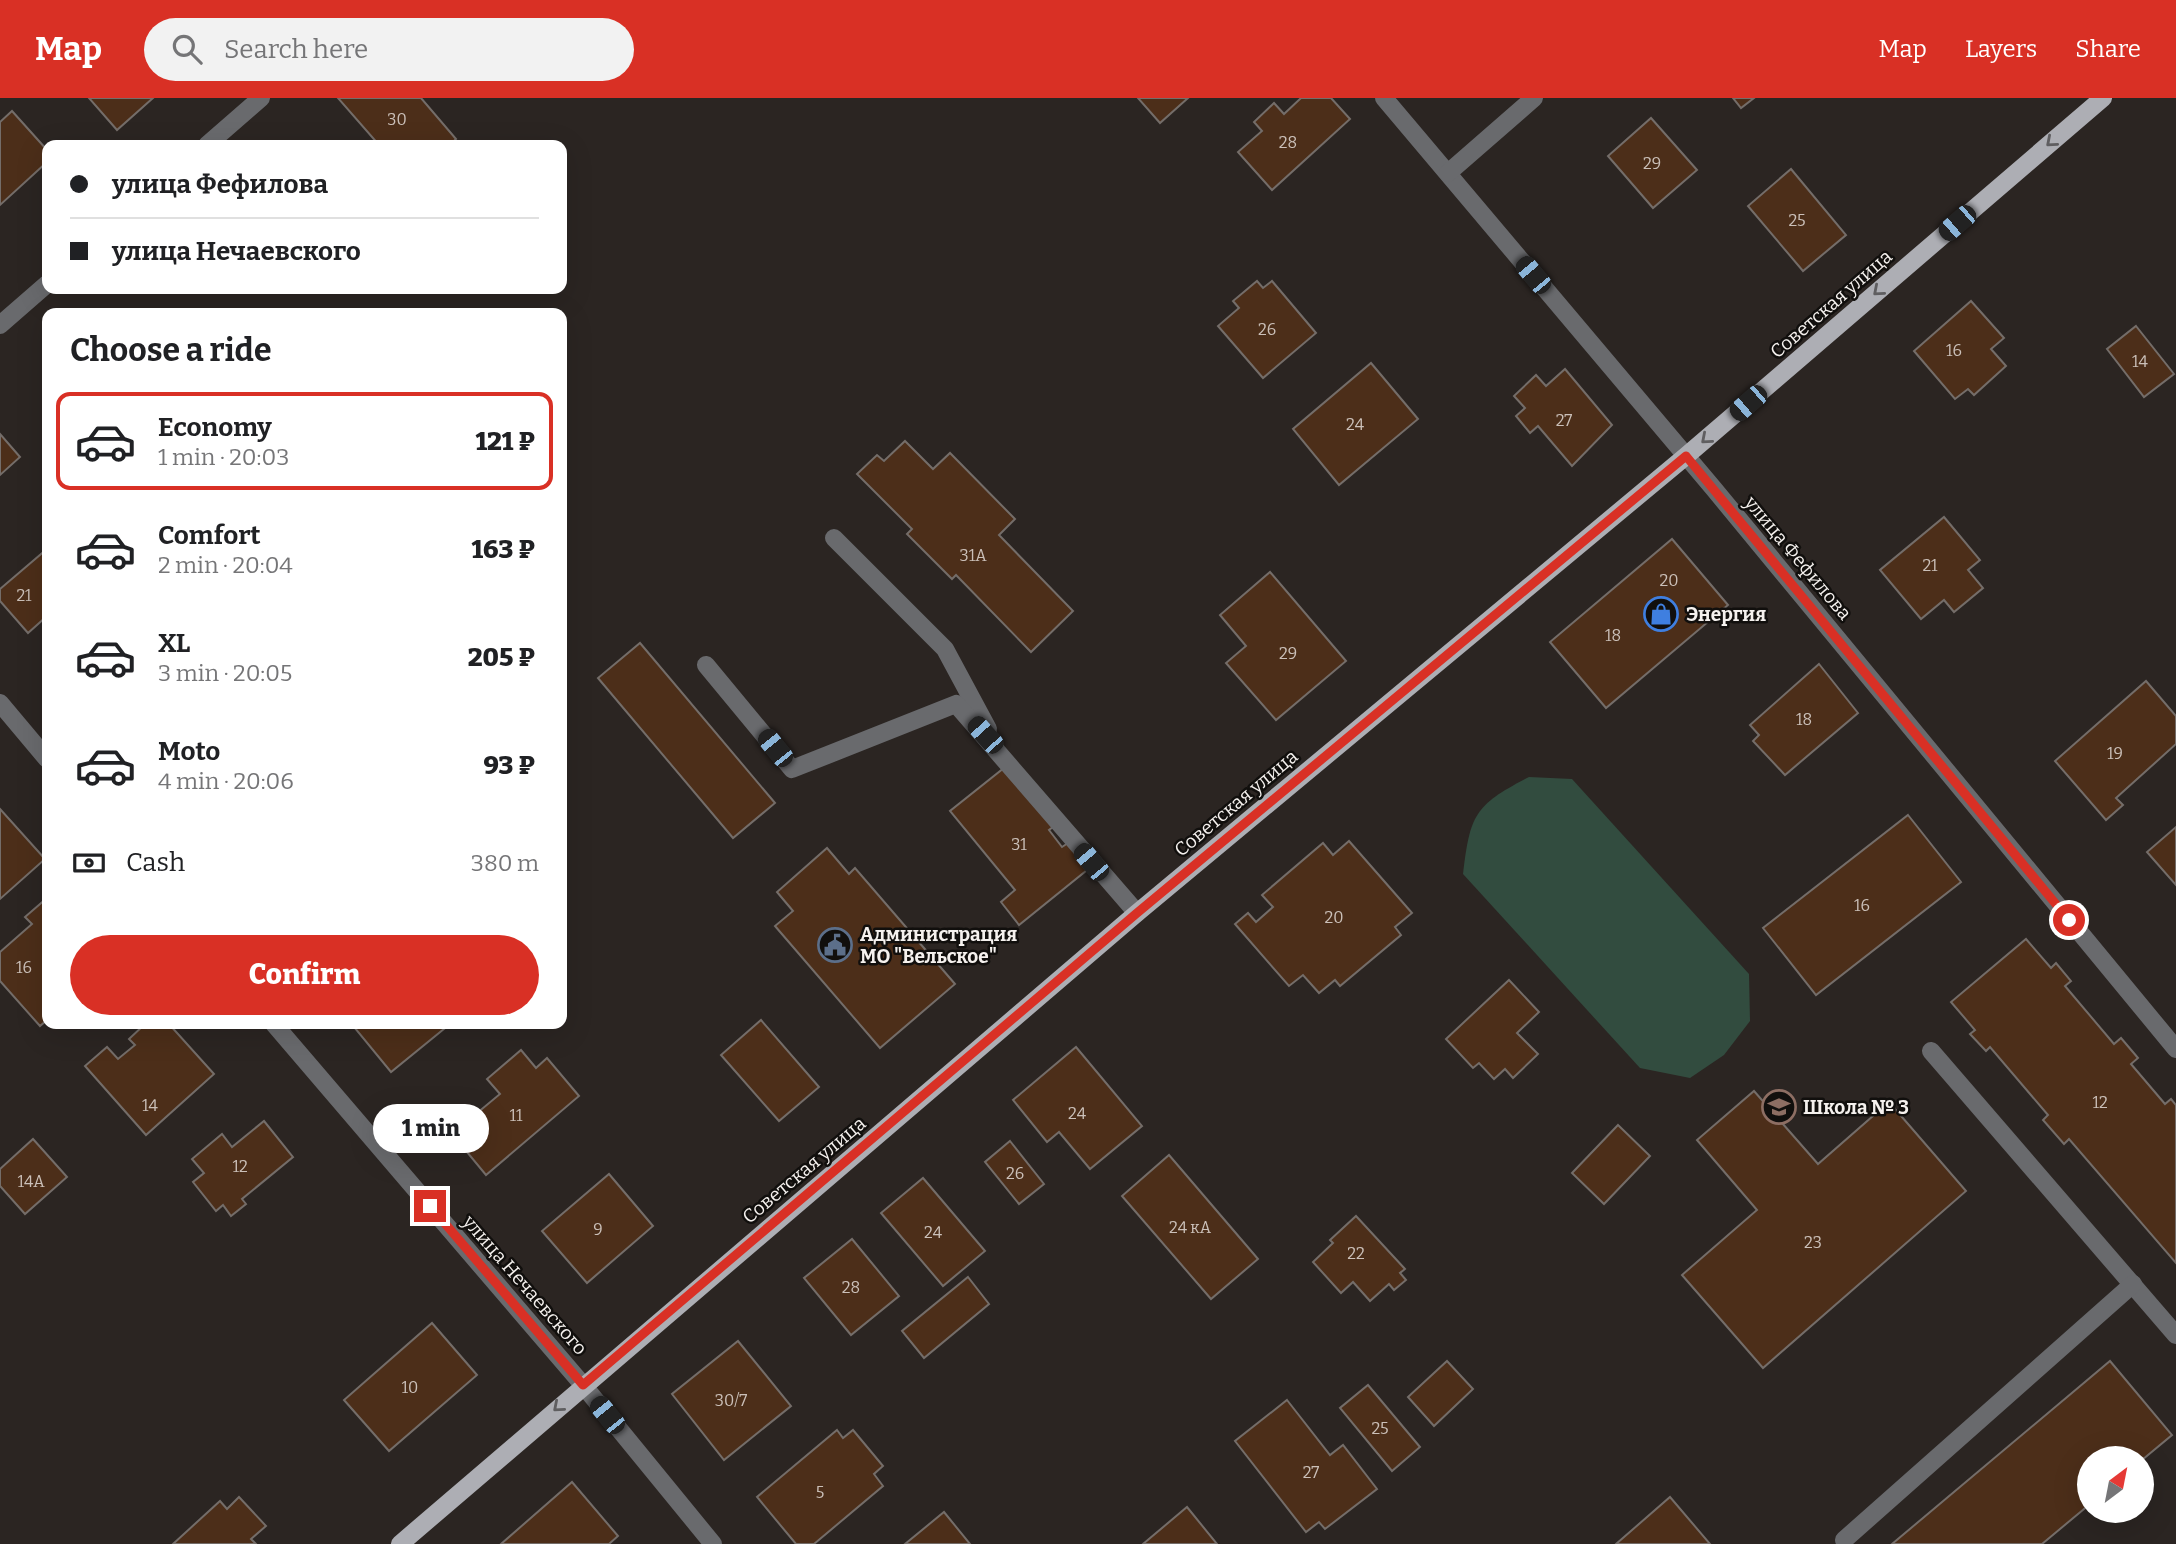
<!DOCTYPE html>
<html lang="en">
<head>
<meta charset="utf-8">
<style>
	body { margin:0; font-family:Bitter,serif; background:#f2f2f2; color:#202124; height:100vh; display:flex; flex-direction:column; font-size:26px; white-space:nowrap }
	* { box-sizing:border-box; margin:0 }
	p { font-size:23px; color:#757577 }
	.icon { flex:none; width:38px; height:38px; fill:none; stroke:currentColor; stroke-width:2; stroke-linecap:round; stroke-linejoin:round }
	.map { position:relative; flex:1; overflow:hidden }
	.drawer { position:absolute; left:42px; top:210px; width:525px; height:721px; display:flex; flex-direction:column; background:#fff; border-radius:14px; box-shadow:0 7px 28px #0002 }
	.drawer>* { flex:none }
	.banner { position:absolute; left:42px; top:42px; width:525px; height:154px; border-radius:14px; box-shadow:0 7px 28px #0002; display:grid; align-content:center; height:154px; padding:0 28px; background:#fff }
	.needle { width:46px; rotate:32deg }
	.tools { position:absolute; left:2077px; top:1348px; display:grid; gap:14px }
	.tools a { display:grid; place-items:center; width:77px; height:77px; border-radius:50%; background:#fff; box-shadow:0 7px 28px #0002; font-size:35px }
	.end { position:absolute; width:32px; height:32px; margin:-16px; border:9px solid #d93025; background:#fff; box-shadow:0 0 0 4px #fff }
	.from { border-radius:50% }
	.bubble { position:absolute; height:49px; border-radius:24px; background:#fff; box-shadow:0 7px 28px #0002; font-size:23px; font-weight:800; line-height:49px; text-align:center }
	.car { position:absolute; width:21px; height:42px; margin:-21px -10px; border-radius:9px; box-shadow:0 0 5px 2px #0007; background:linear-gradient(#222 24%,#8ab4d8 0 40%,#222 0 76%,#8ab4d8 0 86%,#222 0) }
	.banner b { display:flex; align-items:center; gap:24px; height:66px; font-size:26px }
	.banner b+b { border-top:2px solid #e0e0e0 }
	.banner i { width:18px; height:18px; background:#202124 }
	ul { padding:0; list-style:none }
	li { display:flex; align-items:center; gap:21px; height:98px; margin:0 14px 10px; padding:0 14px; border:4px solid transparent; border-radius:14px }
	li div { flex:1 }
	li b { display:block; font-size:26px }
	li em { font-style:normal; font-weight:800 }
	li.selected { border-color:#d93025 }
	li>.icon { width:63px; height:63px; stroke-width:1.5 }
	h2 { padding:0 28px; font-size:32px; line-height:84px }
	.pay { display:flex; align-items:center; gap:18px; height:77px; padding:0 28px; font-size:26px }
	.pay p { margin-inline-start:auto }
	.primary-button { display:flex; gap:14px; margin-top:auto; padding:14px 28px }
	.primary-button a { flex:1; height:80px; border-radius:42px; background:#d93025; color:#fff; font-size:28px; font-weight:800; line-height:80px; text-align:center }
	header { display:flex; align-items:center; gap:42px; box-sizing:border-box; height:98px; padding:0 35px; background:#d93025; color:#fff }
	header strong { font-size:33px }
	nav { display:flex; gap:38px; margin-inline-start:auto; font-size:24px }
	.search { width:490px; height:63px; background:#f2f2f2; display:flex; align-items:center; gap:18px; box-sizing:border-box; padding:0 24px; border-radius:38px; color:#757577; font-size:26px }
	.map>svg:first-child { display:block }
</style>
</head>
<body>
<header>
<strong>Map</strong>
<div class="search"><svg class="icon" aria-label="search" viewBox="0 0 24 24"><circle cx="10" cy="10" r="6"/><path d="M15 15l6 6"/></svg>Search here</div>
<nav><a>Map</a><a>Layers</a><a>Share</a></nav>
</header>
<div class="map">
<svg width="2176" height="1446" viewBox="0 0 2176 1446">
	<rect width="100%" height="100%" fill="#2b2522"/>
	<path fill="#324c3f" d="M1529,679L1572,681L1749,876L1750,923L1724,957L1690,980L1640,970L1463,776C1470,716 1475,707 1529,679Z"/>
	<g fill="#4c2e19" stroke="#746d69" stroke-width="2">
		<path d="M89,0H153L117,32Z"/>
		<path d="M338,0H421L456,41L450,47H379Z"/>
		<path d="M1138,0H1188L1160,25Z"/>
		<path d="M1301,0H1331L1350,21L1272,92L1238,54L1262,33L1254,24L1274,5L1284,16Z"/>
		<path d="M1733,0H1754L1741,10Z"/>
		<path d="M12,13L47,52V64L0,107V24Z"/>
		<path d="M1651,20L1697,72L1653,110L1608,58Z"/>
		<path d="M1791,71L1846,137L1803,173L1748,108Z"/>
		<path d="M1257,183L1263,190L1272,183L1316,235L1263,280L1218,228L1239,210L1233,203Z"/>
		<path d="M1971,203L2004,240L1991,251L2006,268L1974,297L1968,291L1955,301L1914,253Z"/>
		<path d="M2136,228L2174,276L2144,299L2107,251Z"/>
		<path d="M1371,265L1418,321L1339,387L1293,331Z"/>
		<path d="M1565,271L1612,327L1572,368L1538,328L1530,335L1516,318L1525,310L1514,298L1536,277L1546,288Z"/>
		<path d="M0,336L20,359L0,377Z"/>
		<path d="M905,343L933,371L950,355L1015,421L999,437L1073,513L1031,554L956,477L952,481L907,436L912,431L857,376L877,357L884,363Z"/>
		<path d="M1944,419L1980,462L1968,472L1983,490L1954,514L1944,502L1921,521L1880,472Z"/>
		<path d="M1672,441L1728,507L1606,610L1550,544Z"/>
		<path d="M47,451V518L28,535L0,503V491Z"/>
		<path d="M1270,474L1346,563L1276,622L1226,565L1246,548L1220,517Z"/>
		<path d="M640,545L775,705L733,740L598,580Z"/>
		<path d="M1819,566L1858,615L1785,677L1753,643L1759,637L1750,627Z"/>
		<path d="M2146,583L2176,618V646L2116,700L2123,707L2106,722L2055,663Z"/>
		<path d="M1009,666L1057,726L1049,732L1062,749L1071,743L1092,768L1019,827L1001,804L1015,792L950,713Z"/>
		<path d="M0,711L45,761L0,801Z"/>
		<path d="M1908,717L1961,784L1816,897L1763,830Z"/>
		<path d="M2176,729V787L2147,754Z"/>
		<path d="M1349,743L1412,815L1395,829L1401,837L1340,888L1335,882L1319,895L1303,877L1289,888L1235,826L1248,815L1256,824L1273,809L1262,797L1323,745L1333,757Z"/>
		<path d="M827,750L849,776L855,770L955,886L880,950L775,828L793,813L777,794Z"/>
		<path d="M47,800V922L40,928L0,883V854L32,826L25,819Z"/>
		<path d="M2026,841L2051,870L2056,865L2071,883L2065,888L2114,946L2121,940L2138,960L2131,966L2165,1006L2171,1001L2176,1007V1165L2069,1041L2064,1046L2043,1022L2048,1017L1990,949L1986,953L1970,936L1975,932L1951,904Z"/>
		<path d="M1509,882L1539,914L1517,935L1538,956L1513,980L1505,971L1494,981L1479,965L1473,970L1446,941Z"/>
		<path d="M761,922L819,989L779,1023L721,957Z"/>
		<path d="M145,926H169L214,976L146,1037L85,968L107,949L118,961L135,947L129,941Z"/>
		<path d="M358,926H450L391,974L354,929Z"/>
		<path d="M1076,949L1142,1028L1090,1071L1059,1034L1047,1044L1013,1002Z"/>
		<path d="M521,952L536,970L547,960L579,998L486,1077L452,1036L500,996L487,981Z"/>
		<path d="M1754,993L1818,1066L1889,1004L1966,1093L1763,1270L1682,1177L1757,1112L1697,1042Z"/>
		<path d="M264,1023L293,1059L242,1101L246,1106L231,1118L223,1107L216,1113L193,1084L204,1075L192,1061L222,1036L232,1049Z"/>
		<path d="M1618,1027L1650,1058L1604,1106L1572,1075Z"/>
		<path d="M33,1041L67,1079L25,1116L0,1088V1071Z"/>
		<path d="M1010,1043L1044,1086L1019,1106L985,1064Z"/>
		<path d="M1169,1057L1258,1161L1211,1201L1122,1098Z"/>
		<path d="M609,1076L653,1128L587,1185L542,1133Z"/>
		<path d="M923,1080L985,1153L943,1188L881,1115Z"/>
		<path d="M1356,1118L1405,1171L1400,1175L1406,1182L1394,1192L1389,1186L1370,1203L1353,1184L1341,1195L1313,1164L1333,1145L1330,1142Z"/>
		<path d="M852,1141L899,1198L851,1237L804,1180Z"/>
		<path d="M968,1179L989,1206L924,1260L902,1233Z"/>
		<path d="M432,1225L477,1277L389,1353L344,1302Z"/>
		<path d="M738,1243L791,1308L724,1362L672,1296Z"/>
		<path d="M1447,1263L1473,1291L1434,1328L1408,1299Z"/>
		<path d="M2110,1263L2172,1337L2142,1362L2090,1360V1406L2042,1446H1892Z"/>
		<path d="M1368,1287L1420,1349L1392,1373L1340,1310Z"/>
		<path d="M1287,1302L1330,1357L1343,1347L1377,1391L1325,1431L1319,1424L1306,1434L1235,1343Z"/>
		<path d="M837,1332L843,1340L853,1332L883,1368L874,1376L883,1388L814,1446H796L757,1399Z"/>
		<path d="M572,1384L618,1438L609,1446H501Z"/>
		<path d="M239,1399L266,1428L251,1441L256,1446H173L220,1403L227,1411Z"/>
		<path d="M1670,1399L1710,1446H1616Z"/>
		<path d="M1187,1409L1217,1446H1143Z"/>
		<path d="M944,1414L970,1446H905Z"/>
	</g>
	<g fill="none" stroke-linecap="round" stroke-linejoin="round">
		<g stroke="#696a6d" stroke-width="18">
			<path d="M1384,0L1714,391L2176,951"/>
			<path d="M207,47L261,0"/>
			<path d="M1448,75L1534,0"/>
			<path d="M0,227L47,186"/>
			<path d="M834,440L945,551L988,631"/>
			<path d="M706,567L792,671L956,606L1137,815"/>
			<path d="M0,605L47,661"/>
			<path d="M274,926L583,1287L713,1446"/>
			<path d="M1931,953L2176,1237"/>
			<path d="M1844,1442L2133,1186"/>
		</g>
		<path stroke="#adaeb4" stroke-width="18" d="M400,1446L1137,815L1686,358L2103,0"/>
	</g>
	<defs><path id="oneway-chevron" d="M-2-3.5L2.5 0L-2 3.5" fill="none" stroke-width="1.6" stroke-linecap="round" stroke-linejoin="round" transform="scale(1.75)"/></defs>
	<g stroke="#5f5e60">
		<use href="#oneway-chevron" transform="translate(2051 44) rotate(139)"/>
		<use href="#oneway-chevron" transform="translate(1878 193) rotate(139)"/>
		<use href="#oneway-chevron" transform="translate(1706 341) rotate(139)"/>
		<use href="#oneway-chevron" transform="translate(558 1309) rotate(139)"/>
	</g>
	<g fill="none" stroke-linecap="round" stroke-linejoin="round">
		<path stroke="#d93025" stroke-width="9" d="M430,1108L583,1287L1137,815L1686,358L2069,822"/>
	</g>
	<defs>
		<g id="shop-ring" transform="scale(1.75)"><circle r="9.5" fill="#110f0d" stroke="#3f7fe0" stroke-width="1.5"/><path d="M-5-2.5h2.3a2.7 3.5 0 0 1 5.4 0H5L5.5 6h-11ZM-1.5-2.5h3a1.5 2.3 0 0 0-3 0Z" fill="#3f7fe0"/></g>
		<g id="civic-ring" transform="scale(1.75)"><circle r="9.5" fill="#110f0d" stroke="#5c6f8a" stroke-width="1.5"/><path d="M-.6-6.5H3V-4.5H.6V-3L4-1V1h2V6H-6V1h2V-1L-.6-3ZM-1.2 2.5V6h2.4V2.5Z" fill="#5c6f8a"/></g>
		<g id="school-ring" transform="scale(1.75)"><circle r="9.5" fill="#110f0d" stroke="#8d6e63" stroke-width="1.5"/><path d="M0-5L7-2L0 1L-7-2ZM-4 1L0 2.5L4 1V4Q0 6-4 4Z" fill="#8d6e63"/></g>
	</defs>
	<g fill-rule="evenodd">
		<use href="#shop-ring" x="1661" y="516"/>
		<use href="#civic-ring" x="835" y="847"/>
		<use href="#school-ring" x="1779" y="1009"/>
	</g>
	<g text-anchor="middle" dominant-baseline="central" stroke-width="5" stroke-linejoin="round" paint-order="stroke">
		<g font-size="16" fill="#cbc0b9">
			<text x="397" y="21">30</text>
			<text x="1288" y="44">28</text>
			<text x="1652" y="65">29</text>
			<text x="1797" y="122">25</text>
			<text x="1267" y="231">26</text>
			<text x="1954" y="252">16</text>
			<text x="2140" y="263">14</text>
			<text x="1564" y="322">27</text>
			<text x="1355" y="326">24</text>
			<text x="973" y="457">31А</text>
			<text x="1930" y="467">21</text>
			<text x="1669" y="482">20</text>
			<text x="24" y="497">21</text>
			<text x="1613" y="537">18</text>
			<text x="1288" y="555">29</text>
			<text x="1804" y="621">18</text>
			<text x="2115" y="655">19</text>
			<text x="1019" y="746">31</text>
			<text x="1862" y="807">16</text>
			<text x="1334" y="819">20</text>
			<text x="24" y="869">16</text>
			<text x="2100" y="1004">12</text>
			<text x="150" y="1007">14</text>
			<text x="1077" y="1015">24</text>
			<text x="516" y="1017">11</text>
			<text x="240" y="1068">12</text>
			<text x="1015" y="1075">26</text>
			<text x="31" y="1083">14А</text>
			<text x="1190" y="1129">24 кА</text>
			<text x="598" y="1131">9</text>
			<text x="933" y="1134">24</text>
			<text x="1813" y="1144">23</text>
			<text x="1356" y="1155">22</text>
			<text x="851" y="1189">28</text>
			<text x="410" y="1289">10</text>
			<text x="731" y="1302">30/7</text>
			<text x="1380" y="1330">25</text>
			<text x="1311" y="1374">27</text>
			<text x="820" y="1394">5</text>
		</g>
		<g font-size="19" fill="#f5f1ee" stroke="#110f0d">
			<text transform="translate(1831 206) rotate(-41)">Советская улица</text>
			<text transform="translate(1798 460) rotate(50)">улица Фефилова</text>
			<text transform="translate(1236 705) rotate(-40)">Советская улица</text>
			<text transform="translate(804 1072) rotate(-40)">Советская улица</text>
			<text transform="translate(525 1187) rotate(49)">улица Нечаевского</text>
		</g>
		<g font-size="19" font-weight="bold" fill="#f5f1ee" stroke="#110f0d" text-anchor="start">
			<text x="1686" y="516">Энергия</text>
			<text x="860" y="836">Администрация<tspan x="860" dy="22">МО "Вельское"</tspan></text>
			<text x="1803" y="1009">Школа № 3</text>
		</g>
	</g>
</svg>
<div class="tools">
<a><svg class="needle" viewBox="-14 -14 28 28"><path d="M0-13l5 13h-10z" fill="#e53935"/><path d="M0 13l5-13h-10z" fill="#757577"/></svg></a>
</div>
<i class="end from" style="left:2069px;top:822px"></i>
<i class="end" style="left:430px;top:1108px"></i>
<div class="bubble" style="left:373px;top:1006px;width:116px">1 min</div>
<i class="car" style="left:1957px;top:125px;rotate:229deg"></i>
<i class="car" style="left:1533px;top:177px;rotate:320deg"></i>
<i class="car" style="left:1748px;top:305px;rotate:229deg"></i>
<i class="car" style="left:985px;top:637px;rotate:318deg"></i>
<i class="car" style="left:775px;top:650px;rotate:321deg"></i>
<i class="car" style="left:1091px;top:764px;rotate:320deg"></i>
<i class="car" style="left:607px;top:1317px;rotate:321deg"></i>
<div class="banner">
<b><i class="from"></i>улица Фефилова</b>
<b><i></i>улица Нечаевского</b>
</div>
<section class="drawer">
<h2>Choose a ride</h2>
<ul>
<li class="selected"><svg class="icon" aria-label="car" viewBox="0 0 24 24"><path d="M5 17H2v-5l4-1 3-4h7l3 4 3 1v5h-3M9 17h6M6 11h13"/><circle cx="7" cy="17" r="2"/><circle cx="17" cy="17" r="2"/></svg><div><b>Economy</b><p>1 min · 20:03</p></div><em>121 ₽</em></li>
<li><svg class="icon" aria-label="car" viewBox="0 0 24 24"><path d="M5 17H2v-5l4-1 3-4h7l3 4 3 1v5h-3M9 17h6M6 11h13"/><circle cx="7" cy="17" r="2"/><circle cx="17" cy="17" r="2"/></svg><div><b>Comfort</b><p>2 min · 20:04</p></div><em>163 ₽</em></li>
<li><svg class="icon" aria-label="car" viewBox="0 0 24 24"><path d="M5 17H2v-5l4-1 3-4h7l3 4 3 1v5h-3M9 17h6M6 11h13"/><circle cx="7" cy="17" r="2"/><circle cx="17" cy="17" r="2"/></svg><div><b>XL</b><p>3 min · 20:05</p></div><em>205 ₽</em></li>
<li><svg class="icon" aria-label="car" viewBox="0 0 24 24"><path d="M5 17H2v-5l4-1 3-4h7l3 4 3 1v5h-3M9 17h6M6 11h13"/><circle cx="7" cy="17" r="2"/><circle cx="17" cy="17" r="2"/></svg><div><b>Moto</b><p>4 min · 20:06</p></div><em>93 ₽</em></li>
</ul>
<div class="pay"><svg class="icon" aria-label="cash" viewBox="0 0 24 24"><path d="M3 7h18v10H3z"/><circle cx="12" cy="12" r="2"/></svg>Cash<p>380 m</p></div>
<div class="primary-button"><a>Confirm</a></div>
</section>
</div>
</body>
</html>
